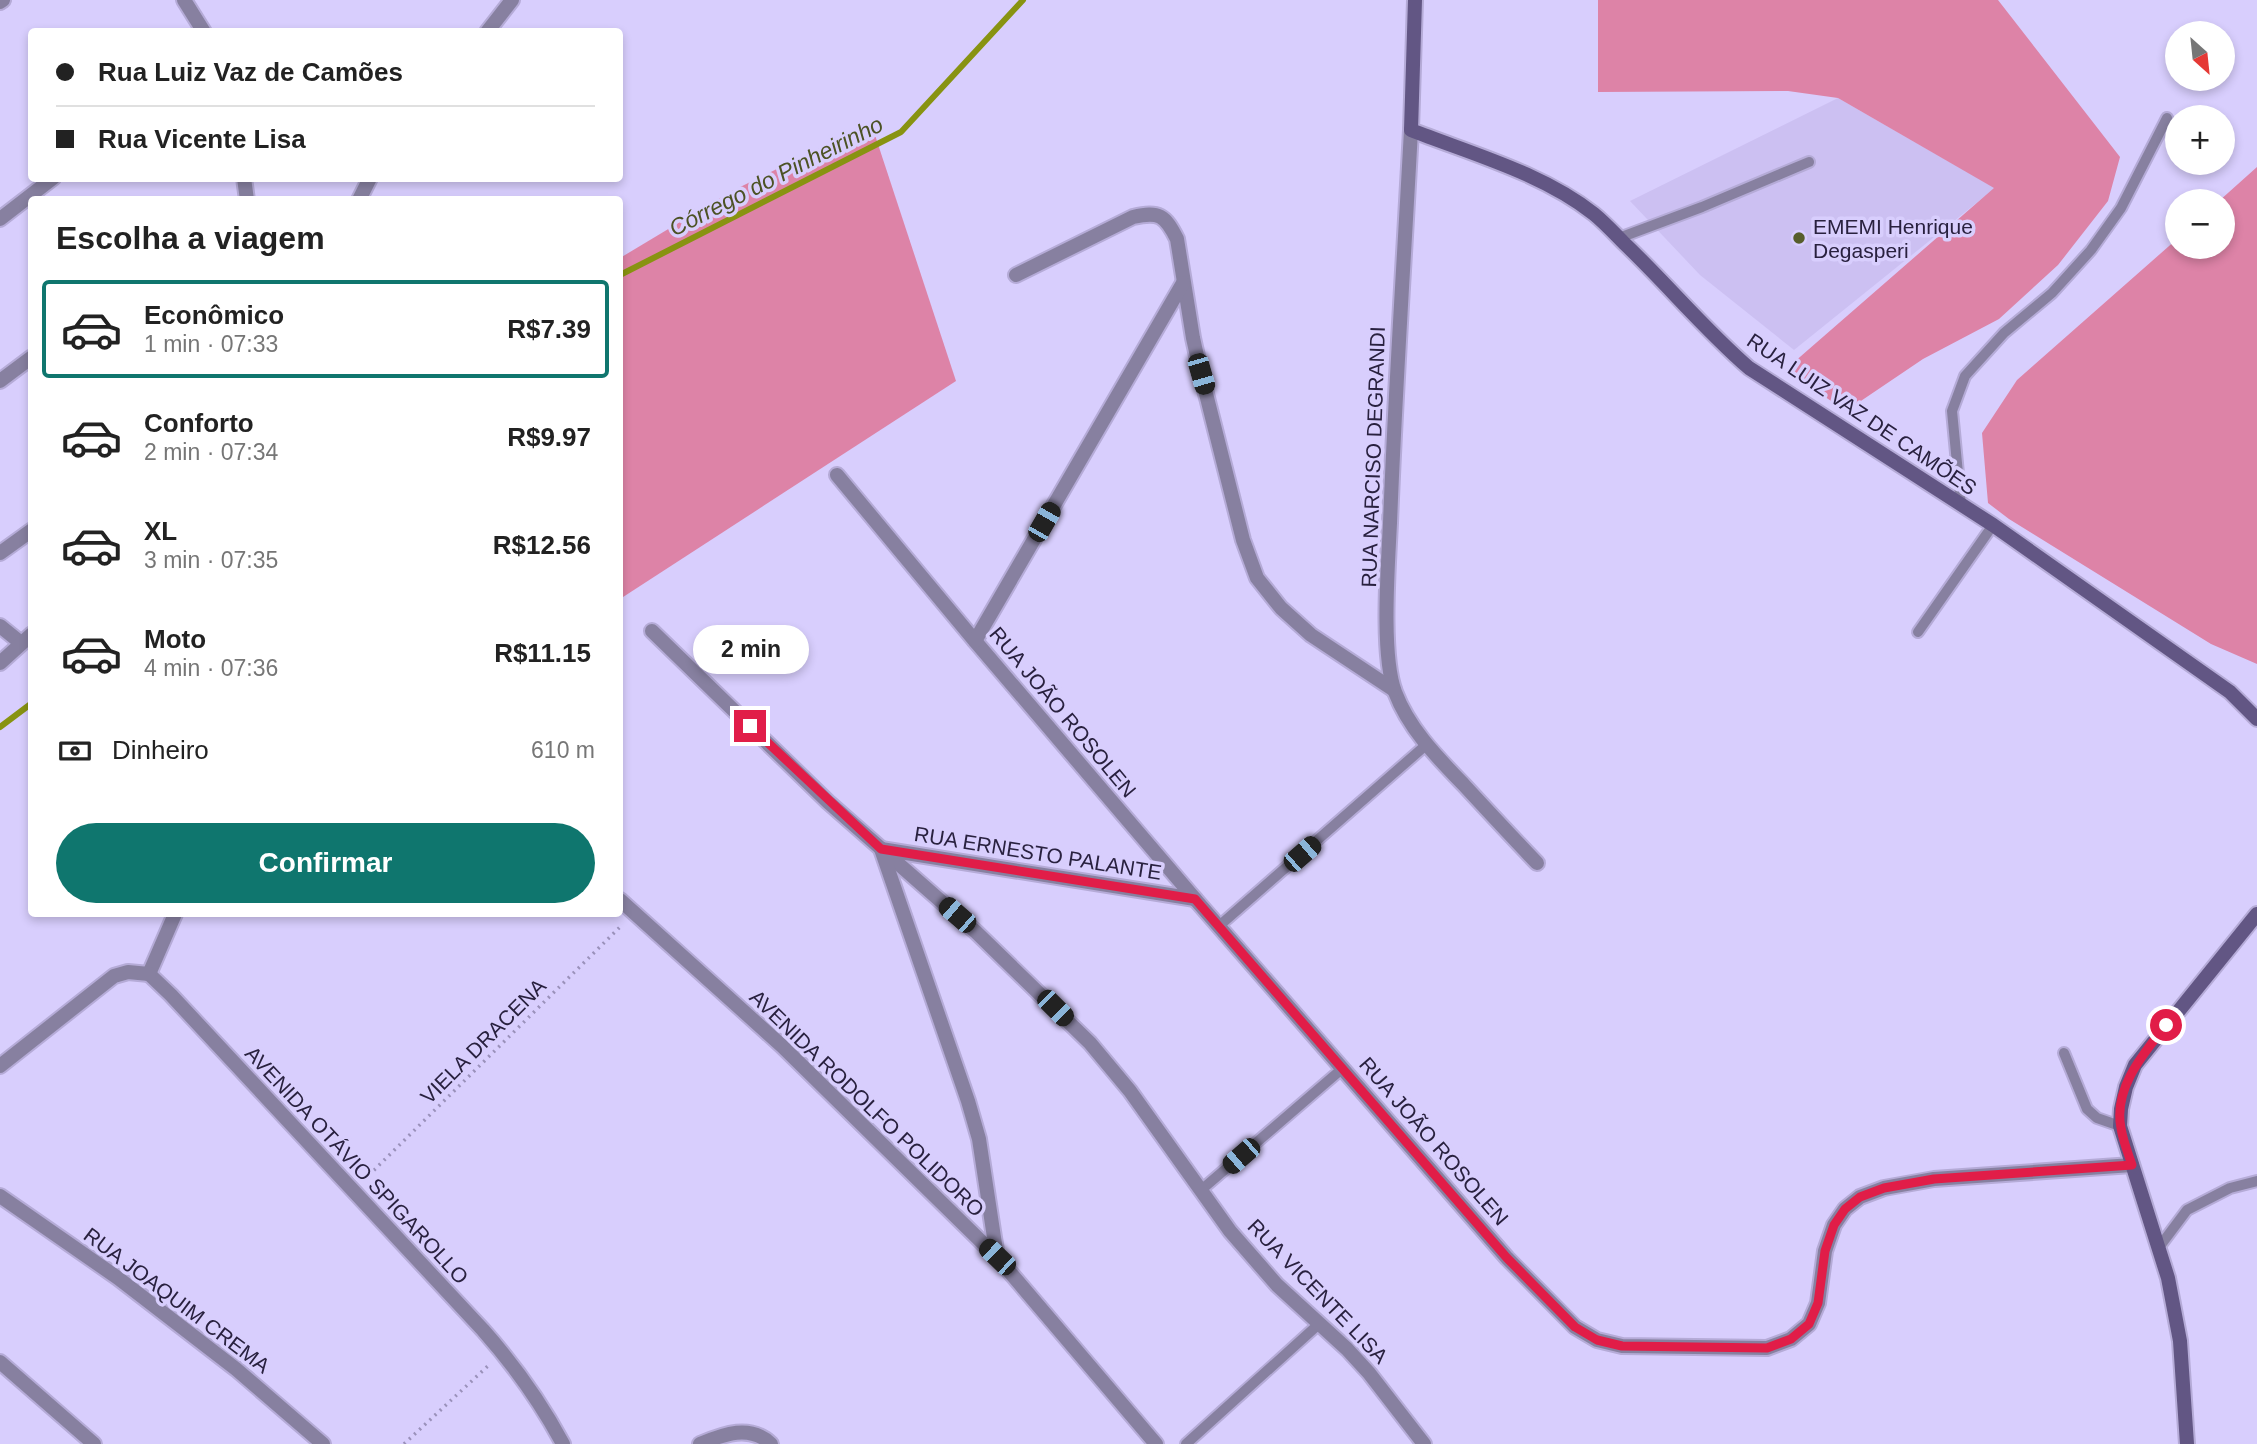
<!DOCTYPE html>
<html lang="pt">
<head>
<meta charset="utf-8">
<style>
	body { margin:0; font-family:Arial,sans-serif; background:#f2f2f2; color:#222; height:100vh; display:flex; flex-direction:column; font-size:26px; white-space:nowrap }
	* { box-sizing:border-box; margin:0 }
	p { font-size:23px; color:#767676 }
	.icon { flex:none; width:38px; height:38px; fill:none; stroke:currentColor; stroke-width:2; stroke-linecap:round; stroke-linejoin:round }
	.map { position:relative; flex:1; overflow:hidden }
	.panel { position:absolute; left:28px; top:196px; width:595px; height:721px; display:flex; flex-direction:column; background:#fff; border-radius:7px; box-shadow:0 4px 10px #0003 }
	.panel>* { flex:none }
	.hud { position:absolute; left:28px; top:28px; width:595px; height:154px; border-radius:7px; box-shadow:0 4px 10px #0003; display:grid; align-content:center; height:154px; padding:0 28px; background:#fff }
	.needle { width:46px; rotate:153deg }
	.controls { position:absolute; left:2165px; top:21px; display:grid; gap:14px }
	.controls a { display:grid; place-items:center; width:70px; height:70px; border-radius:50%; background:#fff; box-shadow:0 4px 10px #0003; font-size:35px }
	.end { position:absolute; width:32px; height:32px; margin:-16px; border:9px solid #e11d48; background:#fff; box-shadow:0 0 0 4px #fff }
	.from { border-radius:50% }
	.bubble { position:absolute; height:49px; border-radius:24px; background:#fff; box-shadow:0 4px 10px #0003; font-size:23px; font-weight:700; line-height:49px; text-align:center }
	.car { position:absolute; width:21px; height:42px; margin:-21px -10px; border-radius:9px; box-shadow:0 0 5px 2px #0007; background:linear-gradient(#222 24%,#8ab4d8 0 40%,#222 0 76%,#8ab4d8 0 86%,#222 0) }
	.hud b { display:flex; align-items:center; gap:24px; height:66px; font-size:26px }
	.hud b+b { border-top:2px solid #e0e0e0 }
	.hud i { width:18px; height:18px; background:#222 }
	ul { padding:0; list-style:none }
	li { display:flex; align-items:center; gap:21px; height:98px; margin:0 14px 10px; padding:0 14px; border:4px solid transparent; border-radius:7px }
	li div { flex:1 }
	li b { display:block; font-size:26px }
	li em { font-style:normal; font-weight:700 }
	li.current { border-color:#0f766e }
	li>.icon { width:63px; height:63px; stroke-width:1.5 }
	h2 { padding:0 28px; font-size:32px; line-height:84px }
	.pay { display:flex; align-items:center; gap:18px; height:77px; padding:0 28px; font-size:26px }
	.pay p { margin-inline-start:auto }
	.button { display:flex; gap:14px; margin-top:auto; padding:14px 28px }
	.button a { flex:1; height:80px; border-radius:42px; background:#0f766e; color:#fff; font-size:28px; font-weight:700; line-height:80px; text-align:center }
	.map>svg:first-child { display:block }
</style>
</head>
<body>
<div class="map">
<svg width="2257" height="1444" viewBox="0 0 2257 1444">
	<rect width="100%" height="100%" fill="#d8cefd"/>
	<path fill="#ccc0f2" d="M1838,98L1995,188L1794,350L1700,275L1630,201Z"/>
	<g fill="#dd83a7">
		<path d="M1598,0H1998L2120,157L2108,201L2058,265L1999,319L1923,359L1846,411L1785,370L1994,188L1838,98L1788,91L1598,92Z"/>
		<path d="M871,123L956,381L620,599V258L730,192Z"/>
		<path d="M2257,167V664L2211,644L2009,519L1988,503L1982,433L2017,380L2177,239V247H2222V201H2219Z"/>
	</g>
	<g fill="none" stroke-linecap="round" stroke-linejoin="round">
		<g stroke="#889311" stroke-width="6">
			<path d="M620,275L901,132L1023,0"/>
			<path d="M0,727L32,703"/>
		</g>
		<g stroke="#b5abd7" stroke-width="14">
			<g id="service">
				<path d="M1619,238L1702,207L1809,162"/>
				<path d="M1961,505L1952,411L1965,376L2004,333L2052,293L2091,250L2121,208L2167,118"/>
				<path d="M1918,632L1993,525"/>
				<path d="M1219,926L1426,745"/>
				<path d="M2064,1053L2087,1109L2097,1118L2120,1126"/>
				<path d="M1200,1191L1343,1068"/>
				<path d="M2160,1246L2187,1210L2230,1188L2257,1181"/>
				<path d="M1186,1444L1320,1323"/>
			</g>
		</g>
		<g stroke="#b5abd7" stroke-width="18">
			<g id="minor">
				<path d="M184,0L204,32"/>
				<path d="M0,2L3,0"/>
				<path d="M487,32L512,0"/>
				<path d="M1411,130C1404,261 1395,392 1390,523C1388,565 1381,655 1395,692C1409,729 1437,757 1464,785C1488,811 1512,837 1537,863"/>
				<path d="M244,178L247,200"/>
				<path d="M359,200L370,178"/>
				<path d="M0,219L53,178"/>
				<path d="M1016,275L1133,217C1159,211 1165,215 1177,239L1193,338L1201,374L1243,540L1257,578L1281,608L1311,635L1394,690"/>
				<path d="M0,381L32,357"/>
				<path d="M837,475L975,641L1195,899L1507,1258L1575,1327L1597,1340L1622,1346L1767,1348L1791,1339L1809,1324L1818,1303L1825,1251L1834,1225L1845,1209L1860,1197L1884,1188L1934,1179L2132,1165"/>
				<path d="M0,553L32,530"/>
				<path d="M0,626L21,643"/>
				<path d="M652,631L828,802L976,932L1090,1043L1130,1091L1230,1231L1277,1285L1347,1349L1369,1373L1424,1444"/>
				<path d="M975,641L1183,283"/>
				<path d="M0,663L32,634"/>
				<path d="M620,900L782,1046L997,1257L1156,1444"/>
				<path d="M149,974L171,995L483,1330C514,1365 541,1403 563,1444"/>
				<path d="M149,974L175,914"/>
				<path d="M0,1066L114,976L128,972L149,974"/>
				<path d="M0,1196L118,1278L236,1369L323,1444"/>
				<path d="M997,1257L979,1139L968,1101L881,849L1195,899"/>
				<path d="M0,1362L94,1444"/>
				<path d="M700,1444C724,1434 750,1424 771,1444"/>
			</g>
		</g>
		<g stroke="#b5abd7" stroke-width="18">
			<g id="secondary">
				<path d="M1415,0L1411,130C1472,154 1542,173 1594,214C1605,223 1615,234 1625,244C1667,284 1705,330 1749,368L1993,525L2230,692L2257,719"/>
				<path d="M2187,1444L2180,1341L2168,1278L2120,1126L2121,1109L2126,1087L2135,1065L2257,914"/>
			</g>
		</g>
		<g stroke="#9a91ba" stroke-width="3.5" stroke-dasharray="2 5" stroke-linecap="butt">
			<path d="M364,1180L622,925"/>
			<path d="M404,1444L490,1364"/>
		</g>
		<use href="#service" stroke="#8780a0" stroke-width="10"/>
		<use href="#minor" stroke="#8780a0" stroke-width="14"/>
		<use href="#secondary" stroke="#625684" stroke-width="14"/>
	</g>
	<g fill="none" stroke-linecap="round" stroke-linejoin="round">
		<path stroke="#e11d48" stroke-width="9" d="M750,726L881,849L1195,899L1507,1258L1575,1327L1597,1340L1622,1346L1767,1348L1791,1339L1809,1324L1818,1303L1825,1251L1834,1225L1845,1209L1860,1197L1884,1188L1934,1179L2132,1165C2128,1153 2123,1141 2121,1128C2113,1088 2144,1053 2166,1025"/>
	</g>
	<circle fill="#575d2b" stroke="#d8cefd" stroke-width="2.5" cx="1799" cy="238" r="7"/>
	<g text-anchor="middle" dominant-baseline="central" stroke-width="7" stroke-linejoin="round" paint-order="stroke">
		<g font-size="21" fill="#29213f" stroke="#d8cefd" text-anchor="start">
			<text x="1813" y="226">EMEMI Henrique<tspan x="1813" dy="24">Degasperi</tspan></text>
		</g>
		<g font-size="21" fill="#29213f" stroke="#d8cefd">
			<text transform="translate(1862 414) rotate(34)">RUA LUIZ VAZ DE CAMÕES</text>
			<text transform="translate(1373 457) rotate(-88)">RUA NARCISO DEGRANDI</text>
			<text transform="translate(1063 712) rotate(50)">RUA JOÃO ROSOLEN</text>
			<text transform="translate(1038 853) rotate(9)">RUA ERNESTO PALANTE</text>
			<text transform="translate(483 1041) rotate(-45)">VIELA DRACENA</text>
			<text transform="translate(867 1103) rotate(44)">AVENIDA RODOLFO POLIDORO</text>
			<text transform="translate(1434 1141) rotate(49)">RUA JOÃO ROSOLEN</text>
			<text transform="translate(357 1165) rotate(47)">AVENIDA OTÁVIO SPIGAROLLO</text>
			<text transform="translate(1318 1291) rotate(46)">RUA VICENTE LISA</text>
			<text transform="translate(177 1300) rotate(37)">RUA JOAQUIM CREMA</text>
		</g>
		<g font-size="23" font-style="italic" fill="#4c5224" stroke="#d8cefd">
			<text transform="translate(776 176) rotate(-27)">Córrego do Pinheirinho</text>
		</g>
	</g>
</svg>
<div class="controls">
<a><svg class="needle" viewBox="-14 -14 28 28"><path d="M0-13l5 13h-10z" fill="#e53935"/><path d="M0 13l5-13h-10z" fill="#767676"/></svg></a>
<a>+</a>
<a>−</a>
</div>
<i class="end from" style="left:2166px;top:1025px"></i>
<i class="end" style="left:750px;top:726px"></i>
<div class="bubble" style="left:693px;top:625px;width:116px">2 min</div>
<i class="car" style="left:1201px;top:374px;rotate:164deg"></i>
<i class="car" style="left:1044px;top:522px;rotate:30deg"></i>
<i class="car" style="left:1302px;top:854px;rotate:49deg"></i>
<i class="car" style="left:957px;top:915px;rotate:311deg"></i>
<i class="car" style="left:1055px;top:1008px;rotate:135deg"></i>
<i class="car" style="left:1241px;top:1156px;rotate:229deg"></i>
<i class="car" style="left:997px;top:1257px;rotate:314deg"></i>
<div class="hud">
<b><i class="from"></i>Rua Luiz Vaz de Camões</b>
<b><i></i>Rua Vicente Lisa</b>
</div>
<section class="panel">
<h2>Escolha a viagem</h2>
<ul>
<li class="current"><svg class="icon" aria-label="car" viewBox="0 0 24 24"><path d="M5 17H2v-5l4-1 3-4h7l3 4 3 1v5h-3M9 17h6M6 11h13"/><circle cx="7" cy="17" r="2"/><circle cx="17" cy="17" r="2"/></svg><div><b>Econômico</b><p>1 min · 07:33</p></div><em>R$7.39</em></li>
<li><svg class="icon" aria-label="car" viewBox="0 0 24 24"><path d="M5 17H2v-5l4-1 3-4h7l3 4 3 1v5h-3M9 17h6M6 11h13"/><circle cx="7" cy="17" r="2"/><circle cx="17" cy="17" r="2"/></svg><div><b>Conforto</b><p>2 min · 07:34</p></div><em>R$9.97</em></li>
<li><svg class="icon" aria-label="car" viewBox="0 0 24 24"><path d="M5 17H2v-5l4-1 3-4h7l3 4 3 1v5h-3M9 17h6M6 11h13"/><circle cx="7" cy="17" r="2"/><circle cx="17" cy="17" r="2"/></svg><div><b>XL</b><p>3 min · 07:35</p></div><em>R$12.56</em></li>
<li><svg class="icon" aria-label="car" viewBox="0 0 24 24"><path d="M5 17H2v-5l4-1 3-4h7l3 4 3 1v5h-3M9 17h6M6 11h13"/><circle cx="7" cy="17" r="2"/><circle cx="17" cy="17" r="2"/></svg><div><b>Moto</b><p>4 min · 07:36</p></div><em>R$11.15</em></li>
</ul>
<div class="pay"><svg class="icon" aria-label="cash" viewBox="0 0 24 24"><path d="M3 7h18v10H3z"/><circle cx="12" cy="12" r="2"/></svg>Dinheiro<p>610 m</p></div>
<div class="button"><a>Confirmar</a></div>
</section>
</div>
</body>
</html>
